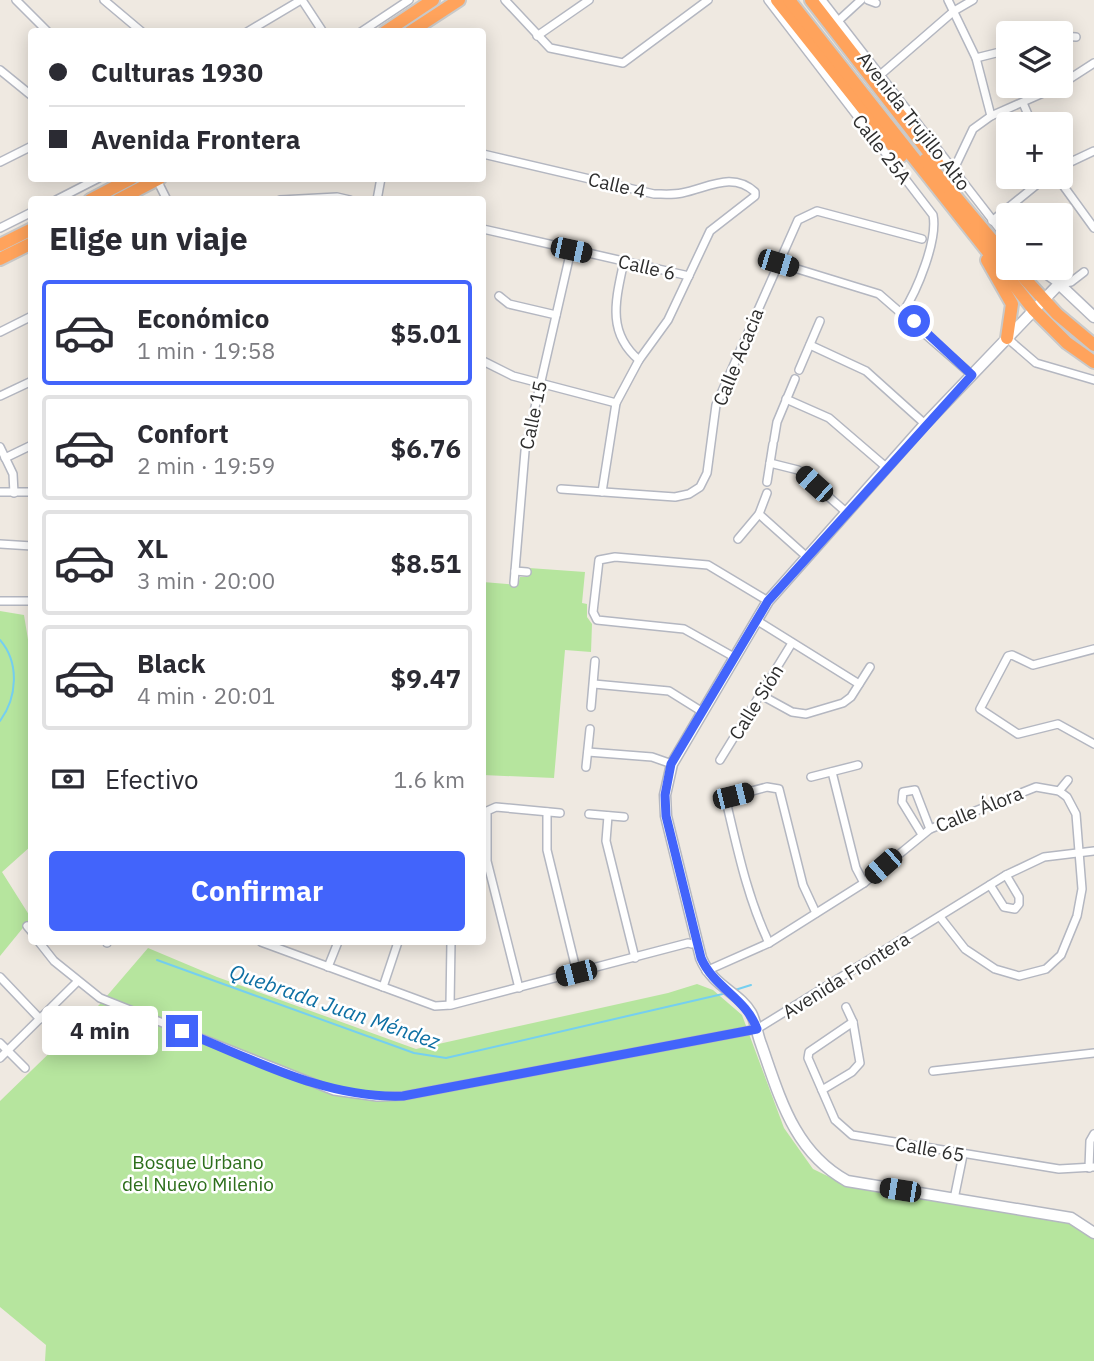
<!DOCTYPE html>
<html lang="es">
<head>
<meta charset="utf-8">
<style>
	body { margin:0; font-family:"IBM Plex Sans",sans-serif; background:#f7f7f7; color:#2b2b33; height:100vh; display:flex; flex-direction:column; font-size:26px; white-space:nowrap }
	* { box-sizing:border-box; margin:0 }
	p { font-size:23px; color:#7c7c81 }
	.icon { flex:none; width:38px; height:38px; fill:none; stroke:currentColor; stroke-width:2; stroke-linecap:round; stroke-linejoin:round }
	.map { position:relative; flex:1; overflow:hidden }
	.sheet { position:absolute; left:28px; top:196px; width:458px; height:749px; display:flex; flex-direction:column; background:#fff; border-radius:7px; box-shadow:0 4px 18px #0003 }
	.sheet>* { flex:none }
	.top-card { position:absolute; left:28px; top:28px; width:458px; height:154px; border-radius:7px; box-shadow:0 4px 18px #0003; display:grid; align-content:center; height:154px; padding:0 21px; background:#fff }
	.buttons { position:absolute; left:996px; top:21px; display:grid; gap:14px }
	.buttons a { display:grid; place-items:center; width:77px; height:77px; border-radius:7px; background:#fff; box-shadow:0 4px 18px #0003; font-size:35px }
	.end { position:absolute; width:32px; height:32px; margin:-16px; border:9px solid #4264fb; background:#fff; box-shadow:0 0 0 4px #fff }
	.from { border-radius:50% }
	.bubble { position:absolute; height:49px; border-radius:7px; background:#fff; box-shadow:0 4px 18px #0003; font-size:23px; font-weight:700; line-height:49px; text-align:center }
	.car { position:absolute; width:21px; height:42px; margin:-21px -10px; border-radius:9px; box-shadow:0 0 5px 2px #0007; background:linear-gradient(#222 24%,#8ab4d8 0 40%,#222 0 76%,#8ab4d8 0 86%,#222 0) }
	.top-card b { display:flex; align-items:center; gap:24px; height:66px; font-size:26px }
	.top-card b+b { border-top:2px solid #e1e1e2 }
	.top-card i { width:18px; height:18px; background:#2b2b33 }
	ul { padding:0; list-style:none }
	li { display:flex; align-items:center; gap:21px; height:105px; margin:0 14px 10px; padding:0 7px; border:4px solid #e1e1e2; border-radius:7px }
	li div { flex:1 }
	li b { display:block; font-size:26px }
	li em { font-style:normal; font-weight:700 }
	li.selected { border-color:#4264fb }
	li>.icon { width:63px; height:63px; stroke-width:1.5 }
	h2 { padding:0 21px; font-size:32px; line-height:84px }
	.pay { display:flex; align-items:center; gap:18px; height:77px; padding:0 21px; font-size:26px }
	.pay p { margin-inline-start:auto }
	.primary-button { display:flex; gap:14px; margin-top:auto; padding:14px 21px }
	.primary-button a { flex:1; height:80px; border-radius:7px; background:#4264fb; color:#fff; font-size:28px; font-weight:700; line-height:80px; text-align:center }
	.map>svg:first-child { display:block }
</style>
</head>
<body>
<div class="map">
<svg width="1094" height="1361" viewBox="0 0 1094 1361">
	<rect width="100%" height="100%" fill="#efe9e1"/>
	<g fill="#b6e59e">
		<path d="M529,568L585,572L582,603L587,604V617L592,624L591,652L565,650L554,778L483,775V582L518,585L520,577H528Z"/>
		<path d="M0,611L24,615L32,664L31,846L2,872L31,918L0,956Z"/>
		<path d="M148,948L217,977L416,1049L668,993L697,984L713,990L742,1015L784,1128L813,1169L846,1185L1070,1223L1094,1237V1361H45L46,1345L0,1307V1101L100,1004Z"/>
	</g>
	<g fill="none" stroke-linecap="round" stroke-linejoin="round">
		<g stroke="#75cff0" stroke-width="2">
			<path d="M0,640C20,663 17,698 0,721"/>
			<path d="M157,960L414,1053L446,1058L727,993"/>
			<path d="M735,990L751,985"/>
		</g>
		<g stroke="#b4b7c1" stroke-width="10">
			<g id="street">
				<path d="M16,0L48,32"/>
				<path d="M104,0L142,32"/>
				<path d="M302,0L323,32"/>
				<path d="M505,0L550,48L623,63L708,0"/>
				<path d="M768,0L933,215C938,240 917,291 903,312"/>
				<path d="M822,0L1008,240"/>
				<path d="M868,0L876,3"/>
				<path d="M948,0L976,58L991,116"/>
				<path d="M837,22L861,0"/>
				<path d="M247,32L301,0"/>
				<path d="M361,32L409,0"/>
				<path d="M537,36L589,0"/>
				<path d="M1060,36L1076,37"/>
				<path d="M976,58L1008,50"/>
				<path d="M0,70L32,96"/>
				<path d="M879,76L954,11L973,0"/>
				<path d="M1060,85L1094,63"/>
				<path d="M1023,103L1032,124"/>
				<path d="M483,154L654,194C663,194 673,195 682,193C708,188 732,171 755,192V196L710,231L668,320L639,360L616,403L602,492"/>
				<path d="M0,162L32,146"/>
				<path d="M1060,167L1094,151"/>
				<path d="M953,171L973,129L991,116L1059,86"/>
				<path d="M1057,177L1094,228"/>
				<path d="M157,180L167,200"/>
				<path d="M56,200L99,178"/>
				<path d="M280,200L337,197L350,200"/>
				<path d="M377,200L381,178"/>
				<path d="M992,221L1046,177"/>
				<path d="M0,228L32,212"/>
				<path d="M483,229L689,276"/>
				<path d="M624,261C616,299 606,332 639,360"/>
				<path d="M778,263L879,294L972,375"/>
				<path d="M1036,268L1059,284L1071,282L1084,272"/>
				<path d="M499,296L509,304L556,315"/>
				<path d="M0,332L32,316"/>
				<path d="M1007,338L1036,363L1094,380"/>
				<path d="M810,345L866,371L925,424"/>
				<path d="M483,361L513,376L616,403"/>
				<path d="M799,370L820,321"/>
				<path d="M0,396L32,381"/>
				<path d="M786,399L829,418L886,467"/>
				<path d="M774,440L777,422L795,379"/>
				<path d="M0,447L13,474L14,493"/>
				<path d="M5,458L32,445"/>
				<path d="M770,463L798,470L846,512"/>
				<path d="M767,482L773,444"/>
				<path d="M561,489L675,497L689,494L700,487L707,473L716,405L798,220L817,211L922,239"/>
				<path d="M0,492H32"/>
				<path d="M759,514L807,557"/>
				<path d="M738,539L759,514L767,493"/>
				<path d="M0,544L32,546"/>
				<path d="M515,571L527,572"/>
				<path d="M514,583L525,451L571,250"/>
				<path d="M0,601H32"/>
				<path d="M756,620L859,684"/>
				<path d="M1094,649L1033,665L1012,655L1008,656L980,709L1018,734L1058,724L1094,744"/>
				<path d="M734,657L684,629L597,620L593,612L599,560L615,557L708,565L768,601"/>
				<path d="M594,684L669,691L701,711"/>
				<path d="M761,695L792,712L806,714L843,703L851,697L870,667"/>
				<path d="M591,707L595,661"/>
				<path d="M588,752L652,757L672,764"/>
				<path d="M720,760L792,643"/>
				<path d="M586,767L590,729"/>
				<path d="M832,772L856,868L864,883"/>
				<path d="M811,777L858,765"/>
				<path d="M1059,791L1068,780"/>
				<path d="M547,812V850L577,973"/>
				<path d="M589,814L624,817"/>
				<path d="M608,816L606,841L635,958"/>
				<path d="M921,833L902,802L903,792L915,790L930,829"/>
				<path d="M990,885L1004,907L1015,909L1019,904V897L1006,875"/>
				<path d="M27,926L32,932"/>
				<path d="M39,942L54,961L100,998L334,1091L377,1097L403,1096L757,1029L1006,875L1044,857L1094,851"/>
				<path d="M261,942L435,1006L451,1005L688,943L692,944"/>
				<path d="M107,943V942"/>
				<path d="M769,943C748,899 738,852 727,805L733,796L767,787L779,789L803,885L816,913"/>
				<path d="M328,967L338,942"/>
				<path d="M706,971L769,943L864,883L930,829L1036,787L1059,791L1067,797L1076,814L1082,889L1077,916L1061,955L1046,969L1019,976L995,969L965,949L940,917"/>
				<path d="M0,977L40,1019"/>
				<path d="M383,987L398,942"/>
				<path d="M519,988L487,861V811L496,807L560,813"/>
				<path d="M450,1005L451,942"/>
				<path d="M853,1022L809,1052L808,1058L835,1120L852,1135L1059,1169L1094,1167"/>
				<path d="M0,1043L25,1068"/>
				<path d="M0,1058L77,982"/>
				<path d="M933,1071L1094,1053"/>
				<path d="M822,1090L852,1072L860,1063L853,1022L846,1007"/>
				<path d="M1089,1168L1090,1141L1094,1134"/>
				<path d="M954,1199L963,1155"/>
			</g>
		</g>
		<g stroke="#b4b7c1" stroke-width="13">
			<path id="secondary" d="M1094,317L1059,284L925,424L768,601L672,764L665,795L666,816L701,958C713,987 739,992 751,1013C756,1022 757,1034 761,1044C780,1098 794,1152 847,1181L1071,1218L1094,1233"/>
		</g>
		<g stroke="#c9c9c9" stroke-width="16">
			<g id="highway">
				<path d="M777,0L901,156"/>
				<path d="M789,0L1034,310L1067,343L1094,362"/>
				<path d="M811,0L938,164"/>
				<path d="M385,32L433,0"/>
				<path d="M410,32L459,0"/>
				<path d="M925,160L1008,259"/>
				<path d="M90,200L132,178"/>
				<path d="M118,200L160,178"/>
				<path d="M0,245L32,229"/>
				<path d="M0,259L32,243"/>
				<path d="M987,260L1012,304L1007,338"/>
				<path d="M1015,268L1057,314L1094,345"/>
			</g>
		</g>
		<use href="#street" stroke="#fff" stroke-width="7"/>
		<use href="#secondary" stroke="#fff" stroke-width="10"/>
		<use href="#highway" stroke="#ffa35c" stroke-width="12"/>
	</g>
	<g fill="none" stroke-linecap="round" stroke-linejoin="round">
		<path stroke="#4264fb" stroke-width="9" d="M182,1031C253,1059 325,1099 403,1096L757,1029C746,998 714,988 701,958L666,816L665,795L671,764L768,601L972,375L914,321"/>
	</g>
	<g text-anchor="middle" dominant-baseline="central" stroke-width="5" stroke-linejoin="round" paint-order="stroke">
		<g font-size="19" fill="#2e2e2e" stroke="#fff">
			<text transform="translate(914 121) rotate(52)">Avenida Trujillo Alto</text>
			<text transform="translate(882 149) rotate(52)">Calle 25A</text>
			<text transform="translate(617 185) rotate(13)">Calle 4</text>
			<text transform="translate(647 267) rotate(13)">Calle 6</text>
			<text transform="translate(738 357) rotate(-68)">Calle Acacia</text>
			<text transform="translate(533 415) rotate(-78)">Calle 15</text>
			<text transform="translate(756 702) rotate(-58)">Calle Sión</text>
			<text transform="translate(979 809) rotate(-22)">Calle Álora</text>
			<text transform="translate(846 975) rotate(-32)">Avenida Frontera</text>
			<text transform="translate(930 1149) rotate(10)">Calle 65</text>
		</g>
		<g font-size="19" fill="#2c6e1b" stroke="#fff">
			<text x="198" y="1162">Bosque Urbano<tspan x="198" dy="22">del Nuevo Milenio</tspan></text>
		</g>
		<g font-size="21" font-style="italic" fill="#0d6fa3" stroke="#fff">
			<text transform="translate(335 1006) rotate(19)">Quebrada Juan Méndez</text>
		</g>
	</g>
</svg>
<div class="buttons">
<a><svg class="icon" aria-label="layers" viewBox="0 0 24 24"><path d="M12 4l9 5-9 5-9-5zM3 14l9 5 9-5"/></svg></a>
<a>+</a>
<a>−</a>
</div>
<i class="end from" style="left:914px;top:321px"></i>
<i class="end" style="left:182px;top:1031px"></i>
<div class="bubble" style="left:42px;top:1006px;width:116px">4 min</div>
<i class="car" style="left:571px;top:250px;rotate:102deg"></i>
<i class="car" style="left:778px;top:263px;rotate:107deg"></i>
<i class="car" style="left:814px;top:484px;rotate:312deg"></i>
<i class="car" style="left:733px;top:796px;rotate:76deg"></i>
<i class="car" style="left:883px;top:866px;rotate:229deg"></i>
<i class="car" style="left:576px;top:973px;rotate:256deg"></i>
<i class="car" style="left:900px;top:1190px;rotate:279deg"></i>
<div class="top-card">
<b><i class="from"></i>Culturas 1930</b>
<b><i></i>Avenida Frontera</b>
</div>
<section class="sheet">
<h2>Elige un viaje</h2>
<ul>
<li class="selected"><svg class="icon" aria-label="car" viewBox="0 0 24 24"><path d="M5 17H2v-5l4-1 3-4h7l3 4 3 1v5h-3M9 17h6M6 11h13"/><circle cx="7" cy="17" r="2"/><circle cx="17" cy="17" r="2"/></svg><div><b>Económico</b><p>1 min · 19:58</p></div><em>$5.01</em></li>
<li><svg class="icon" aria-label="car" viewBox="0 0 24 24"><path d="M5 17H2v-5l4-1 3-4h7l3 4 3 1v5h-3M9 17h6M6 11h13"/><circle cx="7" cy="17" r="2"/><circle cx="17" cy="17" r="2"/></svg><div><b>Confort</b><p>2 min · 19:59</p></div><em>$6.76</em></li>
<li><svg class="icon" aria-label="car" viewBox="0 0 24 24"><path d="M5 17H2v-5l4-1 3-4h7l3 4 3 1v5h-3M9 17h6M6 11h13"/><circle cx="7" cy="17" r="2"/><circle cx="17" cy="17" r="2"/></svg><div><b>XL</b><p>3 min · 20:00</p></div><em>$8.51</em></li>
<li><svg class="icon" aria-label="car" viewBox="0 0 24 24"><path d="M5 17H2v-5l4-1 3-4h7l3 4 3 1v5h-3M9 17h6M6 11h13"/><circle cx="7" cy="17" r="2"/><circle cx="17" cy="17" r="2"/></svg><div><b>Black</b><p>4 min · 20:01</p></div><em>$9.47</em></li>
</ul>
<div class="pay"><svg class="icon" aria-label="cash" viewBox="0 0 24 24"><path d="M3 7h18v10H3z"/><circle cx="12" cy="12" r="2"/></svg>Efectivo<p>1.6 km</p></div>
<div class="primary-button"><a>Confirmar</a></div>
</section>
</div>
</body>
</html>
